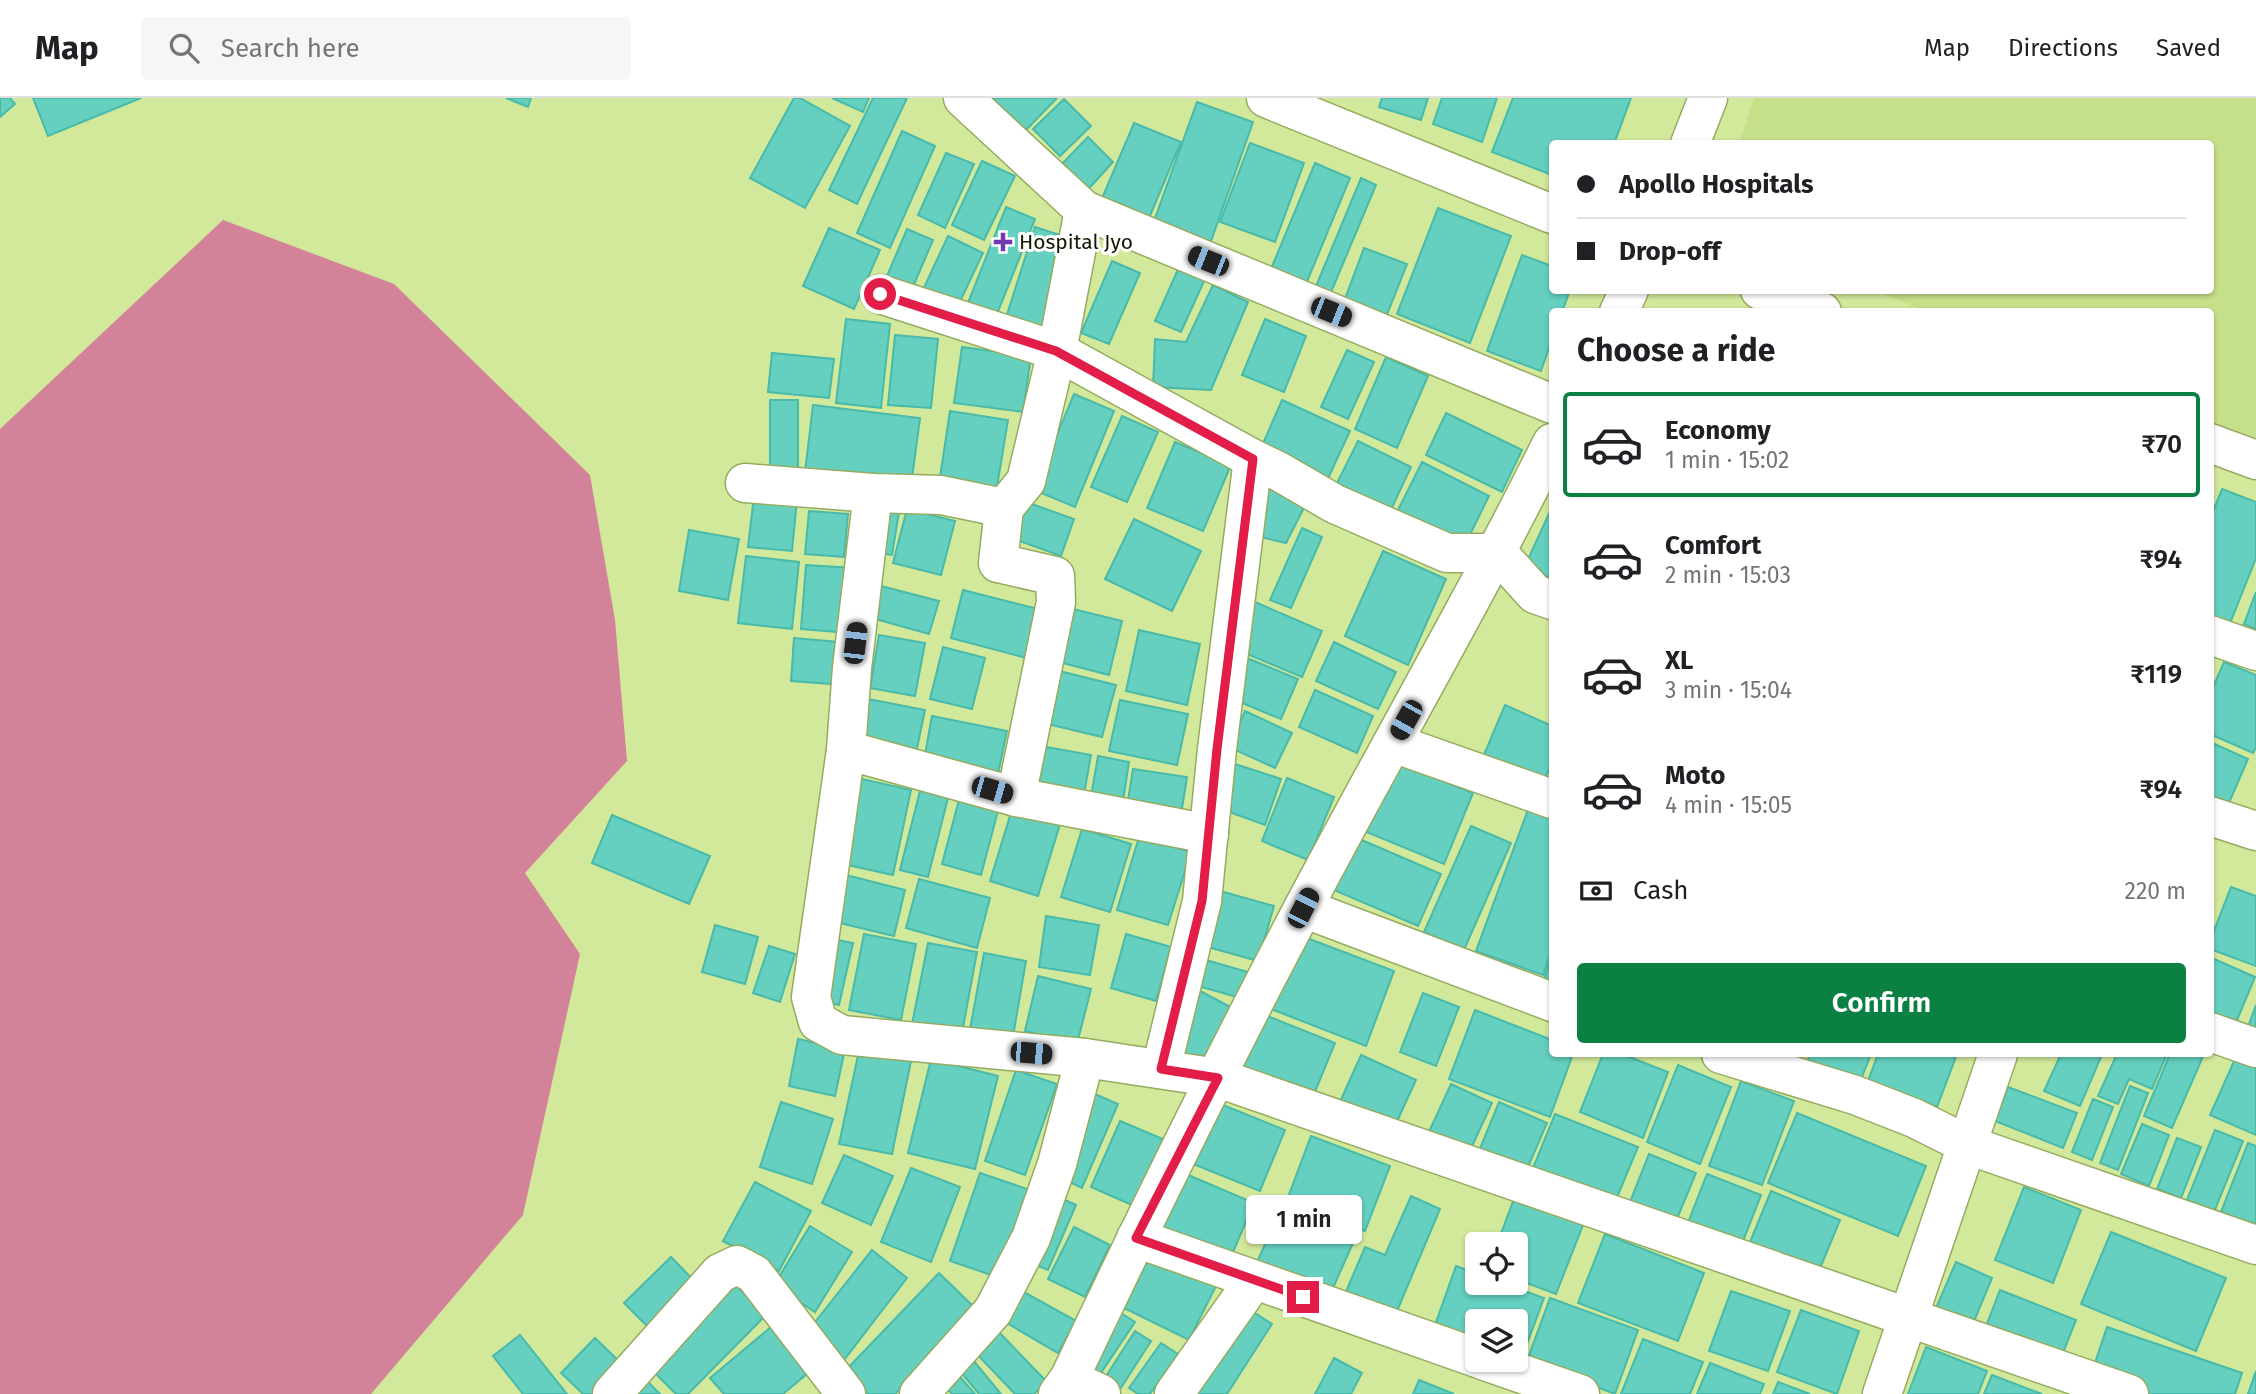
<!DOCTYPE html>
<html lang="en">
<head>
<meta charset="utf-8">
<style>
	body { margin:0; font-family:"Fira Sans",sans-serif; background:#f6f6f6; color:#202124; height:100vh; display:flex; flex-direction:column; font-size:26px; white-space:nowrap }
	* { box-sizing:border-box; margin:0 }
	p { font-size:23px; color:#757577 }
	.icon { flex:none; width:38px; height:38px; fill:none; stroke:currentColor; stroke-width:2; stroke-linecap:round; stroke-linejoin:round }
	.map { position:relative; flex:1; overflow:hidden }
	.panel { position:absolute; left:1549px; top:210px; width:665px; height:749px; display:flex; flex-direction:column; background:#fff; border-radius:7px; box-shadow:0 2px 5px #0004 }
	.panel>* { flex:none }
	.top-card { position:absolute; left:1549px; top:42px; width:665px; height:154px; border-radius:7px; box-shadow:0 2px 5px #0004; display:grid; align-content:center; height:154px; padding:0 28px; background:#fff }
	.fabs { position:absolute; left:1465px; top:1134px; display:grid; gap:14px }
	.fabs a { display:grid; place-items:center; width:63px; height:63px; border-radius:7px; background:#fff; box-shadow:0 2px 5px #0004; font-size:35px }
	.end { position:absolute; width:32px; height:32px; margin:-16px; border:9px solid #e11d48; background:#fff; box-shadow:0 0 0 4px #fff }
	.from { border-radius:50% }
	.bubble { position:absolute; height:49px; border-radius:7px; background:#fff; box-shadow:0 2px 5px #0004; font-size:23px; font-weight:600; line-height:49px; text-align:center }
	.car { position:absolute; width:21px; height:42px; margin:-21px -10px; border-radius:9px; box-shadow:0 0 5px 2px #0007; background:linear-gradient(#222 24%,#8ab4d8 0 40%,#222 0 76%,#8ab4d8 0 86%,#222 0) }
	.top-card b { display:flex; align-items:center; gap:24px; height:66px; font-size:26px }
	.top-card b+b { border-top:2px solid #e0e0e0 }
	.top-card i { width:18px; height:18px; background:#202124 }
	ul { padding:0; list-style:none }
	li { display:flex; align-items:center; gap:21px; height:105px; margin:0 14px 10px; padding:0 14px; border:4px solid transparent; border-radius:7px }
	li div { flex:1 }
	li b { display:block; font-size:26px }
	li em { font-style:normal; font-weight:600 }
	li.active { border-color:#0b8043 }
	li>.icon { width:63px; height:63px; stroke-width:1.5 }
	h2 { padding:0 28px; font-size:32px; line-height:84px }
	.pay { display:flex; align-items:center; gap:18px; height:77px; padding:0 28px; font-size:26px }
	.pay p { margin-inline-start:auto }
	.button { display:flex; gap:14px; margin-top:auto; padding:14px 28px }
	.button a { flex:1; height:80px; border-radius:7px; background:#0b8043; color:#fff; font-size:28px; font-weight:600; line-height:80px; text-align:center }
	header { display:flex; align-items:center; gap:42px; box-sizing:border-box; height:98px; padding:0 35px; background:#fff; border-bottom:2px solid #e0e0e0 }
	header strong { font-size:33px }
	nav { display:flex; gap:38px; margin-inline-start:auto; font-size:24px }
	.search { width:490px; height:63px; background:#f6f6f6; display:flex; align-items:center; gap:18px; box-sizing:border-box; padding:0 24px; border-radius:7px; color:#757577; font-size:26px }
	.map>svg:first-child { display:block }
</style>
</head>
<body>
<header>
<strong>Map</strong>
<div class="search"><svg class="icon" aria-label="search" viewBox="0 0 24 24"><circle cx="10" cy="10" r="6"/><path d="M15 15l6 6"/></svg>Search here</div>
<nav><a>Map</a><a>Directions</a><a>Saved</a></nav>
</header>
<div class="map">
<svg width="2256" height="1296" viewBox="0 0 2256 1296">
	<rect width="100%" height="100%" fill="#d2e99b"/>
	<path fill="#c6df89" d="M1754,0H2256V346L2210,328V214L1925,213L1875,193L2210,192V46H1739Z"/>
	<path fill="#d38399" d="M223,122L394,186L590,377L615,522L627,663L525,775L580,856L523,1117L371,1296H0V331Z"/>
	<g fill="#65d0c0" stroke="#49b9a9" stroke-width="2">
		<path d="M0,0H10L15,6L0,19Z"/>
		<path d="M33,0H141L48,38Z"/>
		<path d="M506,0H531L528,9Z"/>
		<path d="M794,0H800L850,28L805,110L750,80Z"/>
		<path d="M832,0H869L863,14Z"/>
		<path d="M873,0H907L857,106L829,92Z"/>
		<path d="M992,0H1057L1025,33Z"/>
		<path d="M1382,0H1428L1421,22L1379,9Z"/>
		<path d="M1442,0H1497L1482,44L1433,26Z"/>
		<path d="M1513,0H1631L1614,46H1552V77L1492,54Z"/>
		<path d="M1064,1L1091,28L1060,58L1033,31Z"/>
		<path d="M1197,4L1253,24L1210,146L1153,126Z"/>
		<path d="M1134,25L1181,44L1147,125L1100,105Z"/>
		<path d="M902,33L935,48L890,150L857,135Z"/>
		<path d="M1088,39L1113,64L1083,97L1056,72Z"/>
		<path d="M1250,45L1304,65L1275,144L1220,124Z"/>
		<path d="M946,55L974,66L945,130L918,117Z"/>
		<path d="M982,63L1015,78L984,142L952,127Z"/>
		<path d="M1315,65L1350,80L1306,186L1271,171Z"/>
		<path d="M1361,80L1376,87L1329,199L1314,193Z"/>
		<path d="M1006,109L1035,121L993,226L964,215Z"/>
		<path d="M1438,110L1511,138L1470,245L1397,216Z"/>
		<path d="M1035,129L1072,141L1040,241L1003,229Z"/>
		<path d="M829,130L880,152L854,211L803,188Z"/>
		<path d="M907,131L933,142L910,196L884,185Z"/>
		<path d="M948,138L983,155L956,212L921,196Z"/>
		<path d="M1364,150L1407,166L1384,224L1342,209Z"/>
		<path d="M1522,157L1552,168V192H1570L1562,214H1552V241L1541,273L1487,253Z"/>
		<path d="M1112,163L1140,175L1109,246L1081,235Z"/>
		<path d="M1179,169L1205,181L1181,234L1155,223Z"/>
		<path d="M1213,187L1248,204L1211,292L1153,289L1155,241L1186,244Z"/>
		<path d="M846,221L890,226L881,310L836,305Z"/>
		<path d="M1265,221L1306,238L1284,294L1242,277Z"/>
		<path d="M895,237L938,241L931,310L888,307Z"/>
		<path d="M962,249L1031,258L1023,314L954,305Z"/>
		<path d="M1347,252L1374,264L1348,321L1321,309Z"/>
		<path d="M772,255L834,261L829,300L768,294Z"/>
		<path d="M1386,259L1428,278L1397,350L1355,331Z"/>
		<path d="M1074,296L1114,313L1075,409L1034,392Z"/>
		<rect x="770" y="302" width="28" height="78"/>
		<path d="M1282,302L1350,333L1325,387L1258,357Z"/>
		<path d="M813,307L920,320L911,388L805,374Z"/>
		<path d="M950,313L1008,322L996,395L939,386Z"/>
		<path d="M1446,315L1522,352L1502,394L1426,357Z"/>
		<path d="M1122,318L1158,334L1127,404L1091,389Z"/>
		<path d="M1358,343L1411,369L1388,418L1334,391Z"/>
		<path d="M1175,344L1231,367L1203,433L1147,410Z"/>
		<path d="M1422,364L1489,398L1464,449L1396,416Z"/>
		<path d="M1263,378L1309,400L1286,445L1256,438Z"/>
		<path d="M2222,391L2256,404V460L2227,533L2210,526V421Z"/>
		<path d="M754,398L797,402L792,453L748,449Z"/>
		<path d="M1026,404L1074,421L1061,458L1014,441Z"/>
		<path d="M862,409L899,414L892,457L856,452Z"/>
		<path d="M1552,409V481L1525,468Z"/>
		<path d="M907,411L955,423L941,477L893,465Z"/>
		<path d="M809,413L848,416L844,459L805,456Z"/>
		<path d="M1134,421L1201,453L1172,513L1105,481Z"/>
		<path d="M1302,430L1322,439L1291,510L1270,502Z"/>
		<path d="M689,432L739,441L728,502L679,493Z"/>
		<path d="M1383,453L1446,481L1408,567L1345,538Z"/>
		<path d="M746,458L799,464L792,531L738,525Z"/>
		<path d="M806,467L854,470L849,535L801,531Z"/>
		<path d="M881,488L939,503L929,536L872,520Z"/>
		<path d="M963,492L1046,513L1034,562L951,540Z"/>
		<path d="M2256,494V531L2244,526Z"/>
		<path d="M1255,504L1322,533L1302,579L1235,551Z"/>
		<path d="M1069,510L1122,523L1109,577L1055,563Z"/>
		<path d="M1139,532L1200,546L1187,607L1126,593Z"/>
		<path d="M879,537L925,545L915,598L870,590Z"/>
		<path d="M794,540L849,545L845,587L791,583Z"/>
		<path d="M1334,544L1396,574L1378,611L1316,583Z"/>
		<path d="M943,549L985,560L972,611L930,601Z"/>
		<path d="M1247,560L1298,581L1281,621L1230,600Z"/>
		<path d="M2224,564L2256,577V649L2253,655L2210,636V596Z"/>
		<path d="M1051,571L1116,587L1102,639L1039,624Z"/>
		<path d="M1315,592L1373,618L1357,655L1299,629Z"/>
		<path d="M863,600L925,612L915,660L854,648Z"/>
		<path d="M1120,602L1188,616L1177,667L1109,653Z"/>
		<path d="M1505,607L1552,628V665L1541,691L1480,666Z"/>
		<path d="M1245,613L1292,635L1275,670L1229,649Z"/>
		<path d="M932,618L1007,633L998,676L924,662Z"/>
		<path d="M2210,644L2248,661L2222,721L2210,715Z"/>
		<path d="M1041,648L1091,657L1083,702L1032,692Z"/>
		<path d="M1098,658L1129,664L1121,716L1089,710Z"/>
		<path d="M1392,662L1473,695L1444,766L1364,733Z"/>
		<path d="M1235,666L1281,681L1265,727L1218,710Z"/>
		<path d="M1133,671L1187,679L1180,723L1126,715Z"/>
		<path d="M853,679L911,692L893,777L834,764Z"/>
		<path d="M1287,680L1334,699L1308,762L1262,743Z"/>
		<path d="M921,689L949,696L928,779L900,772Z"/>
		<path d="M960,698L999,709L981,777L942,766Z"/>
		<path d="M1013,708L1061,723L1038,798L990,783Z"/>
		<path d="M1529,709L1552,717V851L1543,877L1476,853Z"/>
		<path d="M612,717L710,758L689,806L592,765Z"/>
		<path d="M1471,728L1511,745L1464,852L1424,834Z"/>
		<path d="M1082,731L1131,746L1110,814L1061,799Z"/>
		<path d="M1139,739L1191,754L1168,827L1117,812Z"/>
		<path d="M1357,740L1441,776L1418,828L1334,792Z"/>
		<path d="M830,773L905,792L894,838L819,820Z"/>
		<path d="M919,781L990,800L977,850L906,830Z"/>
		<path d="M2231,789L2256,798V868L2210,851V843Z"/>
		<path d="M1213,791L1274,808L1258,863L1197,846Z"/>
		<path d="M1046,818L1099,827L1090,877L1039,869Z"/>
		<path d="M715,827L758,839L745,886L702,874Z"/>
		<path d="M864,836L916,846L901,922L849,912Z"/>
		<path d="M1126,836L1171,849L1156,903L1111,890Z"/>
		<path d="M1299,837L1394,873L1366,948L1271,911Z"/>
		<path d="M817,838L853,845L839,907L804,899Z"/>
		<path d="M928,845L977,854L962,935L912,926Z"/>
		<path d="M769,848L795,856L780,904L753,895Z"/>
		<path d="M984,855L1026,863L1012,944L969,937Z"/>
		<path d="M1552,857V884L1544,881Z"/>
		<path d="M1192,858L1251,875L1244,901L1184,884Z"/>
		<path d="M2214,861L2255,879L2235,927L2210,916V869Z"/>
		<path d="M1038,878L1091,891L1077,946L1025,933Z"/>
		<path d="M1200,893L1238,913L1214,964L1179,956Z"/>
		<path d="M1423,895L1459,909L1436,968L1400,954Z"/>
		<path d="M2256,907V932L2248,929Z"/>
		<path d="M1475,912L1552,942V956H1573L1550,1019L1449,981Z"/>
		<path d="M1265,917L1335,945L1312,1001L1242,972Z"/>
		<path d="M798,941L845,951L835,998L789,988Z"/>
		<path d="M860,948L912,958L892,1056L839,1046Z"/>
		<path d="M2239,952L2256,959V1037L2210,1017Z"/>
		<path d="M1603,956H1622L1668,974L1643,1040L1580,1014Z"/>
		<path d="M1810,956H1871L1860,984L1807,964Z"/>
		<path d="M1878,956H1957L1937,1009L1868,983Z"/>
		<path d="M2061,956H2094L2101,959L2080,1008L2044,993Z"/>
		<path d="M2117,956H2167L2152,991L2129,981L2118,1006L2098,998Z"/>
		<path d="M2170,956H2204L2172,1030L2144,1018Z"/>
		<path d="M1361,957L1416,982L1394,1030L1339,1006Z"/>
		<path d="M931,961L998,978L975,1071L908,1055Z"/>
		<path d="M1678,967L1731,989L1700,1066L1647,1044Z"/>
		<path d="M1016,972L1057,986L1025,1077L985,1063Z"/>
		<path d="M1741,983L1794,1003L1762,1087L1709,1068Z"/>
		<path d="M1451,986L1492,1005L1468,1057L1427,1038Z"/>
		<path d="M2130,988L2148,995L2118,1072L2100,1065Z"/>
		<path d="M2008,989L2077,1015L2063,1050L1995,1023Z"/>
		<path d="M1090,994L1118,1006L1082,1090L1055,1077Z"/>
		<path d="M2093,1001L2113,1009L2092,1062L2072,1054Z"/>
		<path d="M1213,1003L1285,1032L1260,1093L1188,1064Z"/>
		<path d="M781,1004L833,1021L812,1086L760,1069Z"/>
		<path d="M1499,1004L1547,1025L1524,1078L1477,1058Z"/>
		<path d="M1797,1015L1926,1068L1898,1138L1768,1085Z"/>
		<path d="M1555,1016L1638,1049L1613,1109L1531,1075Z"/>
		<path d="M1120,1023L1163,1041L1134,1108L1091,1089Z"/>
		<path d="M2142,1026L2169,1037L2149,1088L2121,1076Z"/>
		<path d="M2215,1032L2243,1043L2214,1114L2187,1102Z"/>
		<path d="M1311,1038L1390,1068L1365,1133L1287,1102Z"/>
		<path d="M2177,1040L2201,1049L2181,1100L2157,1091Z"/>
		<path d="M2248,1045L2256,1048V1128L2221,1114Z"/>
		<path d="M1649,1056L1696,1075L1674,1128L1628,1109Z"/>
		<path d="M844,1057L893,1078L871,1127L822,1105Z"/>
		<path d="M911,1070L960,1089L931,1164L881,1144Z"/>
		<path d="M1179,1073L1254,1105L1228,1166L1154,1134Z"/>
		<path d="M980,1075L1033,1093L1003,1181L950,1163Z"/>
		<path d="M1707,1076L1761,1097L1738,1156L1684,1135Z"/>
		<path d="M755,1084L811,1113L779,1173L723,1143Z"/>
		<path d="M2024,1089L2081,1112L2053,1185L1995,1162Z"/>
		<path d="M1771,1093L1840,1122L1814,1185L1745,1156Z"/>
		<path d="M1052,1096L1076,1107L1048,1172L1023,1162Z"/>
		<path d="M1411,1098L1440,1111L1395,1218L1345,1196L1365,1149L1385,1157Z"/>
		<path d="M1514,1101L1583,1127L1556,1196L1516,1181V1146H1497Z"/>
		<path d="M1281,1112L1353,1145L1329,1199L1256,1166Z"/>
		<path d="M810,1128L852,1154L815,1214L774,1187Z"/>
		<path d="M1074,1129L1110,1147L1085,1199L1048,1181Z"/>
		<path d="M2111,1134L2226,1180L2196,1253L2081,1206Z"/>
		<path d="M1605,1136L1704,1175L1678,1243L1578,1205Z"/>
		<path d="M872,1152L907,1180L844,1262L808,1233Z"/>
		<path d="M1152,1153L1217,1186L1189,1242L1124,1210Z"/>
		<path d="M671,1159L703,1192L656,1237L624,1205Z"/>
		<path d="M1956,1164L1992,1180L1970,1233L1933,1217Z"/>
		<path d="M1456,1168L1477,1176V1185H1502L1544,1200L1521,1262L1516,1260V1223H1477V1246L1434,1230Z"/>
		<path d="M939,1175L977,1212L895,1296H868L845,1273Z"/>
		<path d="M733,1184L766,1217L688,1296H676L649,1269Z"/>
		<path d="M1015,1189L1076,1223L1058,1255L998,1220Z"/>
		<path d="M2000,1192L2076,1222L2059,1265L1983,1236Z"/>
		<path d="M1731,1193L1790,1213L1768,1273L1709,1253Z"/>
		<path d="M1550,1200L1638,1232L1615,1296L1527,1263Z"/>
		<path d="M1250,1212L1272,1226L1227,1296H1197Z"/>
		<path d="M1801,1212L1859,1233L1837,1296L1777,1274Z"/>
		<path d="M1121,1215L1135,1224L1091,1290L1077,1281Z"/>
		<path d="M771,1229L808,1275L783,1296H724L710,1280Z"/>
		<path d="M994,1229L1047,1284L1034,1296H1015L972,1251Z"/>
		<path d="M2107,1229L2242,1275L2235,1296H2144L2091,1277Z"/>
		<path d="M1135,1233L1151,1243L1117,1296L1101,1286Z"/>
		<path d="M520,1237L567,1296H523L493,1258Z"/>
		<path d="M595,1240L622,1266L593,1296H583L561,1275Z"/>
		<path d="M1643,1241L1703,1264L1690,1296H1621Z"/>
		<path d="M1161,1245L1178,1256L1150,1296H1138L1129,1290Z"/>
		<path d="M1926,1249L1987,1273L1978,1296H1908Z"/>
		<path d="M968,1256L1001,1296H979L955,1267Z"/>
		<path d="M1334,1260L1362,1275L1351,1296H1315Z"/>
		<path d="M1710,1265L1764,1286L1760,1296H1697Z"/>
		<path d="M954,1272L975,1296H952L940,1283Z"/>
		<path d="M2256,1273V1296H2248Z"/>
		<path d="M1992,1277L2042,1296H1984Z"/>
		<path d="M1419,1282L1454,1296H1413Z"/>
		<path d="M647,1283L660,1296H634Z"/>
		<path d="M1778,1284L1810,1296H1773Z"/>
	</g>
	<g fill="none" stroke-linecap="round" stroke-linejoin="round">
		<g stroke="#95ab60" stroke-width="41">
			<g id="street">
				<path d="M963,0L1084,112L1552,306"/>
				<path d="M1690,46L1708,0"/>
				<path d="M880,196L1057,253L1253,361L1278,373L1335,406L1447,455H1498L1535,496L1552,502"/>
				<path d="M1619,214L1629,192"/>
				<path d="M745,385L873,395L941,397L1004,410"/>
				<path d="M873,395L852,570L846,652L811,899L818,924L842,937L1085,960L1218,980L2129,1296"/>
				<path d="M2210,537L2256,553"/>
				<path d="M1393,645L1552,701"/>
				<path d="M846,652L1016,699L1209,736"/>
				<path d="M1016,699L1056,504L1055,478L998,465L1004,410L1026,383L1057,253L1084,112"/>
				<path d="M2210,718L2256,733"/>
				<path d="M1303,810L1552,904"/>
				<path d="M2210,934L2256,950"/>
				<path d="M1721,956L1855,997L1914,1020L1968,1047L2256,1147"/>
				<path d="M1161,971L1202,803L1217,651L1253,361"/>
				<path d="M1136,1140L1477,1260"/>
				<path d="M1482,1262L1580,1296"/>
				<path d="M1069,1281L1101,1296"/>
				<path d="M612,1296L720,1175L737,1167L754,1176L846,1296"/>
				<path d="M919,1296L993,1213L1031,1140L1057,1066L1085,960"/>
				<path d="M1058,1296L1069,1281C1148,1114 1230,947 1317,784C1395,637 1478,494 1552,345"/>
				<path d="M1174,1296L1254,1182"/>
				<path d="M1882,1296L1998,956"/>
			</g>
		</g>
		<g stroke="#95ab60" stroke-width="41">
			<g id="secondary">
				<path d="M1266,0L1552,116"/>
				<path d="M1760,192L1822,214"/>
				<path d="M2210,345L2256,362"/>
			</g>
		</g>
		<use href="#street" stroke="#fff" stroke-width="38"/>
		<use href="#secondary" stroke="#fff" stroke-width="38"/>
	</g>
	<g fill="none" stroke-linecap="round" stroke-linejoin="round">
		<path stroke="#e11d48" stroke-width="9" d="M880,196L1056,253L1253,361L1217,651L1202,803L1161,971L1218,980L1136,1140L1303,1199"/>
	</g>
	<path fill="#7339b0" stroke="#fff" stroke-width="2.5" d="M999.5 133.5h7v7h7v7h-7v7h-7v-7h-7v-7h7z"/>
	<g text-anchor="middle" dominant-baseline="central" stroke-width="6" stroke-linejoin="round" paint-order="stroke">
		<g font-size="21" fill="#121900" stroke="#fff" text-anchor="start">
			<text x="1019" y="144">Hospital Jyo</text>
		</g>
	</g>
</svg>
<div class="fabs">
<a><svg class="icon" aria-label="locate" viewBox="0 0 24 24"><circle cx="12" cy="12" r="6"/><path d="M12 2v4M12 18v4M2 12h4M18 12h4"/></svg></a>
<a><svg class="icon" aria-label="layers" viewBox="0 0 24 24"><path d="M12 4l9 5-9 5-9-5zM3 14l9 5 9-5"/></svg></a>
</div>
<i class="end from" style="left:880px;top:196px"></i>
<i class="end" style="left:1303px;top:1199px"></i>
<div class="bubble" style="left:1246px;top:1097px;width:116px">1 min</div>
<i class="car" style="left:1208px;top:163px;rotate:292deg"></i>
<i class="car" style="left:1331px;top:214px;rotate:112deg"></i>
<i class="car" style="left:855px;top:545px;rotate:7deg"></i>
<i class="car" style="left:1406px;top:622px;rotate:209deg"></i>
<i class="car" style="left:992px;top:692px;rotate:106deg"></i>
<i class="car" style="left:1303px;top:810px;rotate:27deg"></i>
<i class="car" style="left:1031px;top:955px;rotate:95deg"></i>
<div class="top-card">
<b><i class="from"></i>Apollo Hospitals</b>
<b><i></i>Drop-off</b>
</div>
<section class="panel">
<h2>Choose a ride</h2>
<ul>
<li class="active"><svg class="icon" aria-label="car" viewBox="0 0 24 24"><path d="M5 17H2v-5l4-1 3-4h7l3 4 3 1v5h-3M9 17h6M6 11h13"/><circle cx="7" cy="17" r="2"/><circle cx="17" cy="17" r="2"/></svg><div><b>Economy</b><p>1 min · 15:02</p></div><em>₹70</em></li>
<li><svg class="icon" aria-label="car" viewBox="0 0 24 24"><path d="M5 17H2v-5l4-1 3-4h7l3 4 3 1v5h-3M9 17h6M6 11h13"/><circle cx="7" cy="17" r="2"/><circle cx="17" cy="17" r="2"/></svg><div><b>Comfort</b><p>2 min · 15:03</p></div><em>₹94</em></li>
<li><svg class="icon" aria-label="car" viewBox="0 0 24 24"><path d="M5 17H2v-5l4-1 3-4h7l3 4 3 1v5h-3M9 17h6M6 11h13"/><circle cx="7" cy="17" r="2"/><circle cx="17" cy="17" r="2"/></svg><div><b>XL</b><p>3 min · 15:04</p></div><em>₹119</em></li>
<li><svg class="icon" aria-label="car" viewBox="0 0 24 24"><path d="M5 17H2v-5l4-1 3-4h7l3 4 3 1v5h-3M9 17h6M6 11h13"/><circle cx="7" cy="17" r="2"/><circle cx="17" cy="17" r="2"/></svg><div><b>Moto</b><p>4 min · 15:05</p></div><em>₹94</em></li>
</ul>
<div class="pay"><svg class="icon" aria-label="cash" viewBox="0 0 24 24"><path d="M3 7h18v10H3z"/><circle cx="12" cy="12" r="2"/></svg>Cash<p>220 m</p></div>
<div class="button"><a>Confirm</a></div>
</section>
</div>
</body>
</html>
